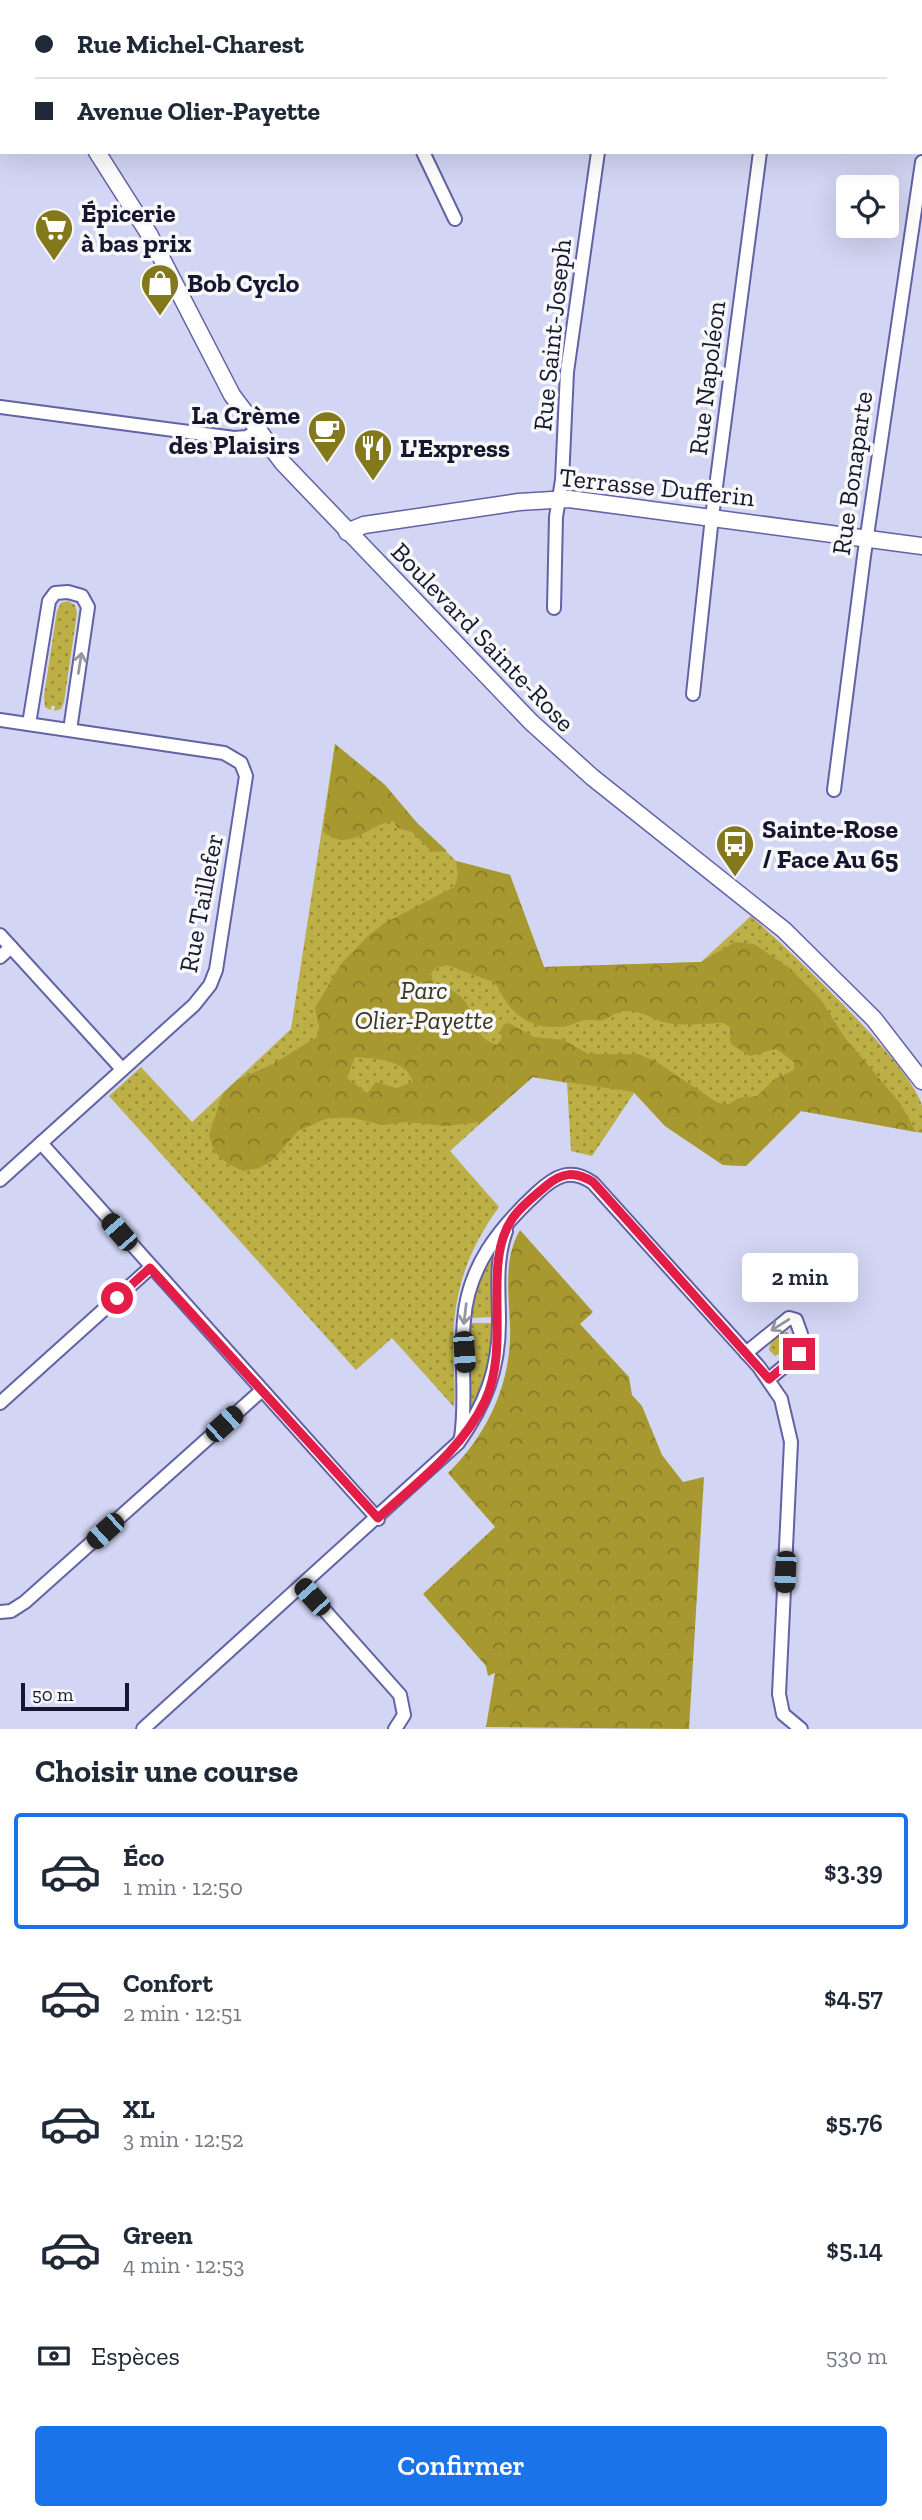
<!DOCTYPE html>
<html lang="fr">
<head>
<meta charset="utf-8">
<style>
	body { margin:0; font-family:"Zilla Slab",serif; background:#f6f6f7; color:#1f2937; height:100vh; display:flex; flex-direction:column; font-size:26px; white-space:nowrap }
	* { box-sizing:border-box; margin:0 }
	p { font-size:23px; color:#747a83 }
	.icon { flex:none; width:38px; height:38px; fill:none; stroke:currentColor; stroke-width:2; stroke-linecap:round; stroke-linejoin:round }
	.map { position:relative; height:1729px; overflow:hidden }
	.sheet { display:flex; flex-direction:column; background:#fff; flex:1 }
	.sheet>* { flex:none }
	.guide { position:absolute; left:0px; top:0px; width:922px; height:154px; box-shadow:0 7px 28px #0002; display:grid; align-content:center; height:154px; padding:0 35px; background:#fff }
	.buttons { position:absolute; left:836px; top:175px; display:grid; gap:14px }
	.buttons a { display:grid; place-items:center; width:63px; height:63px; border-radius:7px; background:#fff; box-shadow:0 7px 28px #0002; font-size:35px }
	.scale { position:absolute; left:21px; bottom:18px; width:108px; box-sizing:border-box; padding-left:7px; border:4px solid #161631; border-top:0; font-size:19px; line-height:24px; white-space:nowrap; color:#161631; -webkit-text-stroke:5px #f8f8f8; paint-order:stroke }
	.end { position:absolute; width:32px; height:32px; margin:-16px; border:9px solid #e11d48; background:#fff; box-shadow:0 0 0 4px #fff }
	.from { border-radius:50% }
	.bubble { position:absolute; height:49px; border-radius:7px; background:#fff; box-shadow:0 7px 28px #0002; font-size:23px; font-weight:600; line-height:49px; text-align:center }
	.car { position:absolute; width:21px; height:42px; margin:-21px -10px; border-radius:9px; box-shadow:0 0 5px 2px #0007; background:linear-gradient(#222 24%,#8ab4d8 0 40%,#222 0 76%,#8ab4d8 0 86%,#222 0) }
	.guide b { display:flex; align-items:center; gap:24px; height:66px; font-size:26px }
	.guide b+b { border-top:2px solid #e0e1e3 }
	.guide i { width:18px; height:18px; background:#1f2937 }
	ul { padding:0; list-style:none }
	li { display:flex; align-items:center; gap:21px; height:116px; margin:0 14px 10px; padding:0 21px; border:4px solid transparent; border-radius:7px }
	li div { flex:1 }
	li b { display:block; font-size:26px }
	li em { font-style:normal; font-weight:600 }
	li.active { border-color:#1a73e8 }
	li>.icon { width:63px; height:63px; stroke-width:1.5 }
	h2 { padding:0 35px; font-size:32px; line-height:84px }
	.pay { display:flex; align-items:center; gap:18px; height:77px; padding:0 35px; font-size:26px }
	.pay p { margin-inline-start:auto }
	.cta { display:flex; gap:14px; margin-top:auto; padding:14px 35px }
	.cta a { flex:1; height:80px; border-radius:7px; background:#1a73e8; color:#fff; font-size:28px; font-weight:600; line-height:80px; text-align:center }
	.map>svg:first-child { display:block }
</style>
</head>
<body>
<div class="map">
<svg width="922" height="1729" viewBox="0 0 922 1729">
	<defs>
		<pattern id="grass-dots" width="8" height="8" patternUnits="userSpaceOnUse" patternTransform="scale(1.75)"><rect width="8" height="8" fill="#bcaf46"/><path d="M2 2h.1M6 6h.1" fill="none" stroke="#988d3b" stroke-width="1.8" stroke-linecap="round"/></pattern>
		<pattern id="forest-crowns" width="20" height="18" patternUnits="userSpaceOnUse" patternTransform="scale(1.75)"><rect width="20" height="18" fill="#a79930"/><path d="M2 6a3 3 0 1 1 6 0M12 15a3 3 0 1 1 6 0" fill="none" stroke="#877c29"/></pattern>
	</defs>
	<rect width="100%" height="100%" fill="#d2d5f3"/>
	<g fill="url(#grass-dots)">
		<path d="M68,601L75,605L77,613L64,702L61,709L54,711L55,706H51V710L45,707L44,696L57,611L61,603Z"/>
		<path d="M335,744L385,785L417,823L456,861L510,875L544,967L701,962L751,916C786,947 913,1066 922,1106C922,1114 922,1125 922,1133L801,1111L746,1166L723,1165L665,1126L634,1093L592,1156L571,1151L567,1083L532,1077L450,1151L499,1207C467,1251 453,1293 453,1348C453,1367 456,1387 454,1407L392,1338L356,1370L109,1096L141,1067L192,1122L291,1029Z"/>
		<path d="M490,1255L493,1257L492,1317L471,1318L478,1280Z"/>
		<path d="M470,1323H492L487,1376L474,1410H470Z"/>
		<path d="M787,1332L792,1339L790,1348L775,1356L769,1350C769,1342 779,1333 787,1332Z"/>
	</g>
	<g fill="url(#forest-crowns)" fill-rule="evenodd">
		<path d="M335,744L385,785L417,823L447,851L432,852L412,832L398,828L393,821C365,825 353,853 323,832Z"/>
		<path d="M456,861L510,875L544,967L701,962L735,942L754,944L791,969L821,1000L845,1038L900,1103L916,1132L801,1111L746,1166L723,1165L665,1126L634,1092L533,1077L482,1122L445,1126L407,1122L384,1125L348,1117L325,1119L298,1131L272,1161L259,1168L243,1171L228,1164L214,1151L209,1135L223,1093L237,1080L273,1064L317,1037L319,1027L315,1008L341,964L368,936L383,924L454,887L458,877ZM447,965L496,983C508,1013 531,1032 566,1026C573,1025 580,1020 587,1020C593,1019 597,1022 603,1020C613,1016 617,1011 628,1011C643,1011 650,1018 663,1022C682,1027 705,1023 723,1023L730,1027L731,1044L750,1056L776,1049L794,1062V1070L775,1079L757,1096L739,1098L729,1104L718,1103L655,1061L638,1054H588L564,1040L534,1037L509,1023L504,1024L501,1030L502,1038L497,1045C473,1037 478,1020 466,1003C458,991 446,987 434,983L430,975L436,968ZM355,1057C376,1059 406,1059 413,1082L397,1088L376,1082L367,1093L347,1078Z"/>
		<path d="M520,1230L593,1312L580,1324L629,1377L632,1395L642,1406L662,1455L683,1482L704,1477L689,1729L486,1727L495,1673L488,1676L486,1666L423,1594L495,1527L448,1473C488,1434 512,1382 510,1326C509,1294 503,1259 520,1230Z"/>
	</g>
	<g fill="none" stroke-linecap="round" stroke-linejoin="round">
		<g stroke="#6262a5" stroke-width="16">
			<g id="street">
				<path d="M347,0L348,2"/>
				<path d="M704,0L708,2"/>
				<path d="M618,2V0"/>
				<path d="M920,90H922"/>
				<path d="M423,152L455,219"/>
				<path d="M0,407L234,438L247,437L257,431"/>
				<path d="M554,608L556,517L562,480L567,372L598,152"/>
				<path d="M693,694L712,517L760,152"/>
				<path d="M0,720L224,753L241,763L246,776L216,970L210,985L194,1005L0,1180"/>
				<path d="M29,724L49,601L55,593L68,592L82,596L88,607L70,730"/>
				<path d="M834,790L864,556L922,162"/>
				<path d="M0,935L122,1069"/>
				<path d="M0,957L11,947"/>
				<path d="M41,1143L378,1519"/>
				<path d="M746,1353L789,1318L796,1320L801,1334L799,1354L769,1379"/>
				<path d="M0,1403L150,1268"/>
				<path d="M461,1438C467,1398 460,1360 464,1320C468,1267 499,1228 537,1193C555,1176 571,1167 593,1183L759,1367L781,1399L791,1442L779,1694L783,1714L801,1729"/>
				<path d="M303,1586L400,1695L404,1715L395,1729"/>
				<path d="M0,1612L11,1611L25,1602L261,1391"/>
				<path d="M143,1729L458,1443C485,1405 499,1370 499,1322C499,1291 495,1261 506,1231"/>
			</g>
		</g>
		<g stroke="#6262a5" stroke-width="19">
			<g id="secondary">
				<path d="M0,41L2,42"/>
				<path d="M97,152L149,234L232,395L283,463L531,722L592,777L784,930L874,1019L922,1081"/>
				<path d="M347,532L364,525L519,502L569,499L922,546"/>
			</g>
		</g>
		<use href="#street" stroke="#fff" stroke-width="12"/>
		<use href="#secondary" stroke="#fff" stroke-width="16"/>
	</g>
	<defs><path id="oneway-shaft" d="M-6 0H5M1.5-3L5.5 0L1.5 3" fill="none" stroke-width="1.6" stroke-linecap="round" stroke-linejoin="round" transform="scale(1.75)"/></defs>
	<g stroke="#9696a2">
		<use href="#oneway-shaft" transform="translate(80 663) rotate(-81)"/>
		<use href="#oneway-shaft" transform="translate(465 1314) rotate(97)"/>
		<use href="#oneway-shaft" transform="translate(780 1325) rotate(148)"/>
	</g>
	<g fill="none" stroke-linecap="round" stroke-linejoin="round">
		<path stroke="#e11d48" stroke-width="9" d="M117,1298L150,1268L378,1518C416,1483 462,1450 485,1401C512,1343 481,1265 512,1219C520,1207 534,1196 546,1186C562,1172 575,1171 593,1182L769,1379L799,1354"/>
	</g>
	<defs>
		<g id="supermarket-pin" transform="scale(2.0125)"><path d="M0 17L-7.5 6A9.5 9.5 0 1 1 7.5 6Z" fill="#84781d" stroke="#f8f8f8"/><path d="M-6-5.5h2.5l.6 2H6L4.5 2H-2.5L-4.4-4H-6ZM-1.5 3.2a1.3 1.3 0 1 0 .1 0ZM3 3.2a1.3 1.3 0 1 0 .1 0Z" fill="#fff"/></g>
		<g id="shop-pin" transform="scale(2.0125)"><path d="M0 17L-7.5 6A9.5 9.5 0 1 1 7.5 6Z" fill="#84781d" stroke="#f8f8f8"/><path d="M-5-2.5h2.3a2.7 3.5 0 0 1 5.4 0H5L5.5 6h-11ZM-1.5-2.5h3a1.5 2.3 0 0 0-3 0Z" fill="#fff"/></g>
		<g id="cafe-pin" transform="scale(2.0125)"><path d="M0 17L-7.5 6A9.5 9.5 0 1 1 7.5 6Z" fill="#84781d" stroke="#f8f8f8"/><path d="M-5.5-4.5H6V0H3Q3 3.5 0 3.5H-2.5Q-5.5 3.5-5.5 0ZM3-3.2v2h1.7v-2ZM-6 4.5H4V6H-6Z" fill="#fff"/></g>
		<g id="restaurant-pin" transform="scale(2.0125)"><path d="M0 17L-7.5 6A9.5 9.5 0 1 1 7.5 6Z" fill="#84781d" stroke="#f8f8f8"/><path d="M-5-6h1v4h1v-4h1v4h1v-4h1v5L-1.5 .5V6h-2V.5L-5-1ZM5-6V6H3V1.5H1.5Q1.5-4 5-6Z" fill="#fff"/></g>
		<g id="bus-pin" transform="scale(2.0125)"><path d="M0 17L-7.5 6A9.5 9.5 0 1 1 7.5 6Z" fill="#84781d" stroke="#f8f8f8"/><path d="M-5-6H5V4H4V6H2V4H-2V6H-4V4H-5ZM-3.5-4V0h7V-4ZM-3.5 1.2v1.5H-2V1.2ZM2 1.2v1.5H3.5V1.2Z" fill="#fff"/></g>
	</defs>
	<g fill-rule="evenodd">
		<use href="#supermarket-pin" x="54" y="228"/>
		<use href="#shop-pin" x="160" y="283"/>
		<use href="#cafe-pin" x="327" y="430"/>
		<use href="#restaurant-pin" x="373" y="448"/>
		<use href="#bus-pin" x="735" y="844"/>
	</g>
	<g text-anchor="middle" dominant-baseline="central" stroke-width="7" stroke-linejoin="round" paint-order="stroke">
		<g font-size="26" font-weight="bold" fill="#161631" stroke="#f8f8f8" text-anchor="start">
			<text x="81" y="213">Épicerie<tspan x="81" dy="30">à bas prix</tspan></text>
			<text x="187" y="283">Bob Cyclo</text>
			<text x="300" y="415" text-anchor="end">La Crème<tspan x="300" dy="30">des Plaisirs</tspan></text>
			<text x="400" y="448">L'Express</text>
			<text x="762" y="829">Sainte-Rose<tspan x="762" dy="30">/ Face Au 65</tspan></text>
		</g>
		<g font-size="26" fill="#161631" stroke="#f8f8f8">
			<text transform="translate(552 335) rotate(-84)">Rue Saint-Joseph</text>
			<text transform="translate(707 378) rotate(-83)">Rue Napoléon</text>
			<text transform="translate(852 473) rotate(-82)">Rue Bonaparte</text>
			<text transform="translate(657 487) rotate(6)">Terrasse Dufferin</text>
			<text transform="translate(483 637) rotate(46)">Boulevard Sainte-Rose</text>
			<text transform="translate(201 903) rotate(-79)">Rue Taillefer</text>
		</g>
		<g font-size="26" font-style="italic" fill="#3a3720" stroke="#f8f8f8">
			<text x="424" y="990">Parc<tspan x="424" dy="30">Olier-Payette</tspan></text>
		</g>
	</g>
</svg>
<div class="buttons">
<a><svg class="icon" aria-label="locate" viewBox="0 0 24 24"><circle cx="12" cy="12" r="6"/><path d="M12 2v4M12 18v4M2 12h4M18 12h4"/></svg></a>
</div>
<div class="scale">50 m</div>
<i class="end from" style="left:117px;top:1298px"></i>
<i class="end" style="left:799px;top:1354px"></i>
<div class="bubble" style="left:742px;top:1253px;width:116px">2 min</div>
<i class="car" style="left:119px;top:1232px;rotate:319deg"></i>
<i class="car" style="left:464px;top:1352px;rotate:176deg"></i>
<i class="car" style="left:224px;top:1424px;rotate:48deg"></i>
<i class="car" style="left:105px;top:1531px;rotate:228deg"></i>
<i class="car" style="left:785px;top:1572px;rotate:183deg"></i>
<i class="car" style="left:312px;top:1597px;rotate:318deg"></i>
<div class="guide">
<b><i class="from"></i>Rue Michel-Charest</b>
<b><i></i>Avenue Olier-Payette</b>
</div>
</div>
<section class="sheet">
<h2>Choisir une course</h2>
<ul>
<li class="active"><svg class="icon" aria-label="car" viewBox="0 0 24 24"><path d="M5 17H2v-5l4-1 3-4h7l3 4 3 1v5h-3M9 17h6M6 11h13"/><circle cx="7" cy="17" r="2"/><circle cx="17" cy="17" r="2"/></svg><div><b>Éco</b><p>1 min · 12:50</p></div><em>$3.39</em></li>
<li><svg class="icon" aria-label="car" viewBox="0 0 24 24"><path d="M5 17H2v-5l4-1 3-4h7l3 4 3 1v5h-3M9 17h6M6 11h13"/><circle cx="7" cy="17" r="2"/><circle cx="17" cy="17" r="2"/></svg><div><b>Confort</b><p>2 min · 12:51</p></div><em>$4.57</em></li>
<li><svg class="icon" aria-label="car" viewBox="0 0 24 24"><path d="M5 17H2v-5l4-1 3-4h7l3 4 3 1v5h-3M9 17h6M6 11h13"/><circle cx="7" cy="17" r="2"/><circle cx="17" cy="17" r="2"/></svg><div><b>XL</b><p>3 min · 12:52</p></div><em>$5.76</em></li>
<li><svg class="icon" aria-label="car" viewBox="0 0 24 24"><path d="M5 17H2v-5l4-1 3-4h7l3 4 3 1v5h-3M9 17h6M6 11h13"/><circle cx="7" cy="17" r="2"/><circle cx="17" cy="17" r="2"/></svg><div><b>Green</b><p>4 min · 12:53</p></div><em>$5.14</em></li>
</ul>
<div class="pay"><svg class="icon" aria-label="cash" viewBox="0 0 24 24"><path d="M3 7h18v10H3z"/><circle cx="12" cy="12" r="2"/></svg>Espèces<p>530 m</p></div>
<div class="cta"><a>Confirmer</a></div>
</section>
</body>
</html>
